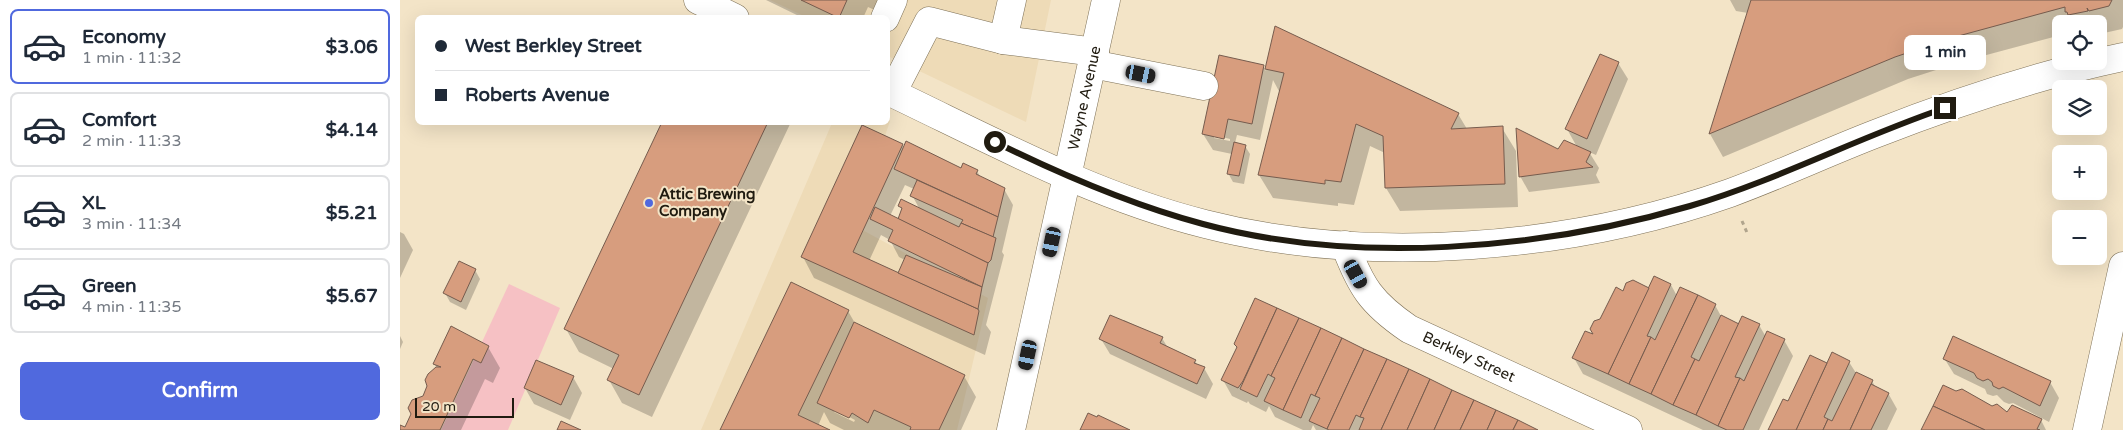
<!DOCTYPE html>
<html lang="en">
<head>
<meta charset="utf-8">
<style>
	body { margin:0; font-family:"Varela Round",sans-serif; background:#f2f2f3; color:#1f2937; height:100vh; display:flex; flex-direction:column; font-size:19px; white-space:nowrap }
	* { box-sizing:border-box; margin:0 }
	p { font-size:16px; color:#747a83 }
	.icon { flex:none; width:28px; height:28px; fill:none; stroke:currentColor; stroke-width:2; stroke-linecap:round; stroke-linejoin:round }
	.map { position:relative; flex:1; overflow:hidden }
	.panel { display:flex; flex-direction:column; background:#fff; width:400px }
	.panel>* { flex:none }
	.guide { position:absolute; left:15px; top:15px; width:475px; height:110px; border-radius:8px; box-shadow:0 5px 20px #0002; display:grid; align-content:center; height:110px; padding:0 20px; background:#fff }
	.controls { position:absolute; left:1652px; top:15px; display:grid; gap:10px }
	.controls a { display:grid; place-items:center; width:55px; height:55px; border-radius:8px; background:#fff; box-shadow:0 5px 20px #0002; font-size:25px }
	.scale { position:absolute; left:15px; bottom:12px; width:99px; box-sizing:border-box; padding-left:5px; border:2px solid #201b10; border-top:0; font-size:14px; line-height:18px; white-space:nowrap; color:#201b10; -webkit-text-stroke:4px #f3e4c7; paint-order:stroke }
	.end { position:absolute; width:22px; height:22px; margin:-11px; border:6px solid #201b10; background:#fff; box-shadow:0 0 0 2px #fff }
	.from { border-radius:50% }
	.bubble { position:absolute; height:35px; border-radius:8px; background:#fff; box-shadow:0 5px 20px #0002; font-size:16px; font-weight:700; line-height:35px; text-align:center }
	.car { position:absolute; width:15px; height:30px; margin:-15px -8px; border-radius:6px; box-shadow:0 0 4px 1px #0007; background:linear-gradient(#222 24%,#8ab4d8 0 40%,#222 0 76%,#8ab4d8 0 86%,#222 0) }
	.guide b { display:flex; align-items:center; gap:18px; height:48px; font-size:19px }
	.guide b+b { border-top:1px solid #e0e1e3 }
	.guide i { width:12px; height:12px; background:#1f2937 }
	ul { padding:9px 0 0; list-style:none }
	li { display:flex; align-items:center; gap:15px; height:75px; margin:0 10px 8px; padding:0 10px; border:2px solid #e0e1e3; border-radius:8px }
	li div { flex:1 }
	li b { display:block; font-size:19px }
	li em { font-style:normal; font-weight:700 }
	li.active { border-color:#5069de }
	li>.icon { width:45px; height:45px; stroke-width:1.5 }
	.button { display:flex; gap:10px; margin-top:auto; padding:10px 20px }
	.button a { flex:1; height:58px; border-radius:8px; background:#5069de; color:#fff; font-size:20px; font-weight:700; line-height:58px; text-align:center }
	main { display:flex; flex:1; min-height:0 }
	.map>svg:first-child { display:block }
</style>
</head>
<body>
<main>
<section class="panel">
<ul>
<li class="active"><svg class="icon" aria-label="car" viewBox="0 0 24 24"><path d="M5 17H2v-5l4-1 3-4h7l3 4 3 1v5h-3M9 17h6M6 11h13"/><circle cx="7" cy="17" r="2"/><circle cx="17" cy="17" r="2"/></svg><div><b>Economy</b><p>1 min · 11:32</p></div><em>$3.06</em></li>
<li><svg class="icon" aria-label="car" viewBox="0 0 24 24"><path d="M5 17H2v-5l4-1 3-4h7l3 4 3 1v5h-3M9 17h6M6 11h13"/><circle cx="7" cy="17" r="2"/><circle cx="17" cy="17" r="2"/></svg><div><b>Comfort</b><p>2 min · 11:33</p></div><em>$4.14</em></li>
<li><svg class="icon" aria-label="car" viewBox="0 0 24 24"><path d="M5 17H2v-5l4-1 3-4h7l3 4 3 1v5h-3M9 17h6M6 11h13"/><circle cx="7" cy="17" r="2"/><circle cx="17" cy="17" r="2"/></svg><div><b>XL</b><p>3 min · 11:34</p></div><em>$5.21</em></li>
<li><svg class="icon" aria-label="car" viewBox="0 0 24 24"><path d="M5 17H2v-5l4-1 3-4h7l3 4 3 1v5h-3M9 17h6M6 11h13"/><circle cx="7" cy="17" r="2"/><circle cx="17" cy="17" r="2"/></svg><div><b>Green</b><p>4 min · 11:35</p></div><em>$5.67</em></li>
</ul>
<div class="button"><a>Confirm</a></div>
</section>
<div class="map">
<svg width="1723" height="430" viewBox="0 0 1723 430">
	<rect width="100%" height="100%" fill="#f3e4c7"/>
	<g fill="#eedbb7">
		<path d="M370,0H651L626,122L488,56V18L406,17Z"/>
		<path d="M488,119L490,121L455,226L588,298L557,430H301L432,123L488,122Z"/>
	</g>
	<path fill="#f6c1c4" d="M109,284L160,308L108,430H41Z"/>
	<g fill="#0003" fill-rule="evenodd">
		<path d="M366,0H487L481,13L468,7L463,18H403Z"/>
		<path d="M1330,0H1723V27L1722,29L1704,33L1699,24H1661V35L1564,61L1508,79L1323,157L1310,134L1348,13L1336,11Z"/>
		<path d="M876,28L1058,114L1067,129L1102,128L1116,151L1118,207L1000,211L986,188L985,153L970,146L954,205L938,203V206L873,198L859,175L880,93L873,80L860,140L837,135L835,143L845,146L850,154L844,184L833,182L828,173L832,154L813,150L803,134L863,66L866,71ZM814,135L830,139V141L814,138Z"/>
		<path d="M1218,63L1228,79L1196,155L1189,152L1199,168L1196,175L1200,183L1129,192L1120,176L1159,151L1177,147L1167,129Z"/>
		<path d="M263,122H391L252,417L222,403L209,380L214,369L179,352L166,329Z"/>
		<path d="M502,145L504,148L562,169L577,171L581,178L604,189L613,205L602,252L604,255L586,325L591,332L585,355L414,278L403,257ZM505,185L514,189L512,195L520,210L500,206L503,211L499,220L490,216ZM481,235L490,240L499,257L505,260L499,275L469,261Z"/>
		<path d="M0,232L4,234L13,250L0,278Z"/>
		<path d="M75,270L80,279L66,310L50,302L45,293Z"/>
		<path d="M1271,285L1277,296L1315,305L1322,318L1340,326L1359,325L1366,337L1384,340L1393,356L1359,430H1303L1183,374L1174,358L1195,337L1201,320L1224,293Z"/>
		<path d="M856,299L1136,430H916L913,425L911,430H903L875,417L869,406L866,412L850,404L848,401L847,403L832,396L823,380L837,349L835,344Z"/>
		<path d="M448,311L456,325L564,376L576,397L561,430H444L430,423L424,412L418,426L427,430H321ZM434,409L455,420L454,422L434,412Z"/>
		<path d="M724,320L762,338L768,348L795,361L798,366L804,368L813,384L806,399L710,354L701,339Z"/>
		<path d="M0,336L3,342L0,349Z"/>
		<path d="M88,347L100,368L93,383L85,379L61,430H0L6,429L24,397L37,368L34,364Z"/>
		<path d="M1544,358L1650,382L1659,398L1649,422L1613,403L1609,404L1604,402L1597,395L1593,396L1587,394L1585,389L1554,374Z"/>
		<path d="M1449,362L1456,373L1472,381L1476,388L1488,393L1497,409L1487,430H1370L1389,403L1428,365Z"/>
		<path d="M173,377L182,393L170,420L134,404L125,388Z"/>
		<path d="M1607,414L1641,420L1646,430H1523Z"/>
	</g>
	<g fill="#d79d7e" stroke="#765c4e">
		<path d="M401,0H447L439,18Z"/>
		<path d="M1351,0H1712L1709,6L1689,11L1687,8L1688,11L1668,15L1667,12H1665V7L1551,38L1495,57L1309,134Z"/>
		<path d="M875,26L1059,113L1051,129L1103,126L1105,184L985,188L983,136L956,124L941,182L925,180V184L858,175L884,73L865,69Z"/>
		<path d="M1200,54L1219,62L1187,139L1165,129Z"/>
		<path d="M819,55L864,65L852,124L828,119L824,139L802,134Z"/>
		<path d="M262,122H368L239,395L207,380L219,355L164,329Z"/>
		<path d="M462,125L503,144L453,252L578,309L579,311L574,335L401,257Z"/>
		<path d="M1116,128L1158,149L1164,140L1191,152L1186,162L1193,167L1119,177Z"/>
		<path d="M506,141L561,168L563,163L578,170L576,174L605,188L598,217L494,169Z"/>
		<path d="M834,142L846,145L839,176L827,174Z"/>
		<path d="M517,180L598,217L593,237L561,223L563,220L510,196Z"/>
		<path d="M501,199L559,227L561,223L596,238L591,260L588,263L498,219L502,208L498,206Z"/>
		<path d="M475,207L588,263L582,287L488,241L493,230L470,219Z"/>
		<path d="M506,255L582,287L578,309L498,273Z"/>
		<path d="M59,261L76,269L61,302L43,293Z"/>
		<path d="M1254,276L1271,284L1247,336L1251,337L1229,384L1208,374Z"/>
		<path d="M1233,280L1249,288L1208,374L1172,358L1185,331L1193,334L1190,329L1194,321L1200,319L1216,287L1223,291L1226,283Z"/>
		<path d="M391,282L449,310L398,415L430,430H320Z"/>
		<path d="M1280,287L1298,295L1251,394L1229,384L1251,337L1255,340Z"/>
		<path d="M1298,295L1316,304L1291,357L1295,359L1273,405L1251,394Z"/>
		<path d="M855,298L877,308L843,381L838,388L821,380L837,347L834,344Z"/>
		<path d="M877,308L899,318L871,376L868,374L857,397L840,389Z"/>
		<path d="M710,315L763,337L760,343L796,360L794,363L805,367L797,384L699,339Z"/>
		<path d="M1321,315L1339,324L1296,415L1273,405L1295,359L1299,361Z"/>
		<path d="M1342,316L1360,324L1335,377L1340,378L1318,426L1296,415Z"/>
		<path d="M899,318L921,328L883,410L864,401L875,378L871,376Z"/>
		<path d="M454,322L565,375L539,430H510L511,427L474,410L468,423L452,413L449,418L417,403Z"/>
		<path d="M51,326L89,346L81,363L73,359L40,430H0V425L5,427L11,414L8,408L12,400L23,396L27,386L25,380L28,374L36,367H41L33,364Z"/>
		<path d="M921,328L942,338L915,396L911,394L901,418L883,410Z"/>
		<path d="M1367,331L1385,339L1343,430H1327L1318,426L1340,378L1344,381Z"/>
		<path d="M1553,336L1651,381L1640,406L1603,387L1599,389L1593,386L1592,382L1588,379L1583,381L1577,378L1574,373L1543,359Z"/>
		<path d="M942,338L964,349L927,429L909,421L920,398L915,396Z"/>
		<path d="M964,349L987,359L960,417L956,415L949,430H929L927,429Z"/>
		<path d="M1432,352L1450,361L1424,417L1428,419L1423,430H1396Z"/>
		<path d="M1410,355L1427,363L1396,430H1368L1383,399L1388,401Z"/>
		<path d="M987,359L1009,369L981,430H959L964,418L960,417Z"/>
		<path d="M136,360L174,376L161,405L124,388Z"/>
		<path d="M1009,369L1030,379L1007,430H981Z"/>
		<path d="M1456,372L1473,380L1450,430H1423L1428,419L1432,421Z"/>
		<path d="M1030,379L1052,390L1034,430H1007Z"/>
		<path d="M1471,384L1489,393L1471,430H1450Z"/>
		<path d="M1543,385L1556,391L1562,389L1592,406L1597,404L1607,412L1612,405L1642,419L1637,429L1640,430H1585L1533,406Z"/>
		<path d="M1052,390L1074,400L1060,430H1034Z"/>
		<path d="M1074,400L1096,410L1087,430H1060Z"/>
		<path d="M1533,406L1585,430H1521Z"/>
		<path d="M1096,410L1118,420L1113,430H1087Z"/>
		<path d="M688,413L697,417L698,415L730,430H680Z"/>
		<path d="M1118,420L1138,430H1113Z"/>
		<path d="M161,421L181,430H157Z"/>
	</g>
	<g fill="none" stroke-linecap="round" stroke-linejoin="round">
		<g stroke="#7e7157" stroke-width="29">
			<g id="minor">
				<path d="M485,18L493,0"/>
				<path d="M603,40L695,52"/>
				<path d="M692,64L804,86"/>
				<path d="M492,93L529,21L603,40L612,0"/>
				<path d="M1687,430L1723,266"/>
			</g>
		</g>
		<g stroke="#7e7157" stroke-width="29">
			<g id="major">
				<path d="M298,0L335,18"/>
				<path d="M488,91C591,140 693,196 805,224C969,266 1171,249 1330,193C1379,175 1426,153 1475,134C1556,102 1638,75 1723,57"/>
				<path id="s1" d="M945,245C961,287 971,303 1009,329L1228,430"/>
				<path id="s2" d="M611,430L706,0"/>
			</g>
		</g>
		<path stroke="#b0a48d" stroke-width="3" stroke-dasharray="4 4" stroke-linecap="butt" d="M1342,221L1348,235"/>
		<use href="#minor" stroke="#fff" stroke-width="28"/>
		<use href="#major" stroke="#fff" stroke-width="28"/>
	</g>
	<g fill="none" stroke-linecap="round" stroke-linejoin="round">
		<path stroke="#201b10" stroke-width="6" d="M595,142C662,175 731,205 803,224C955,265 1140,250 1290,206C1378,180 1459,137 1545,108"/>
	</g>
	<circle fill="#5069de" stroke="#f3e4c7" stroke-width="2" cx="249" cy="203" r="5"/>
	<g text-anchor="middle" dominant-baseline="central" stroke-width="4" stroke-linejoin="round" paint-order="stroke">
		<g font-size="15" fill="#201b10" stroke="#f3e4c7">
			<text stroke="none"><textPath href="#s2" startOffset="340">Wayne Avenue</textPath></text>
			<text stroke="none"><textPath href="#s1" startOffset="174">Berkley Street</textPath></text>
		</g>
		<g font-size="15" font-weight="bold" fill="#201b10" stroke="#f3e4c7" text-anchor="start">
			<text x="259" y="194">Attic Brewing<tspan x="259" dy="17">Company</tspan></text>
		</g>
	</g>
</svg>
<div class="controls">
<a><svg class="icon" aria-label="locate" viewBox="0 0 24 24"><circle cx="12" cy="12" r="6"/><path d="M12 2v4M12 18v4M2 12h4M18 12h4"/></svg></a>
<a><svg class="icon" aria-label="layers" viewBox="0 0 24 24"><path d="M12 4l9 5-9 5-9-5zM3 14l9 5 9-5"/></svg></a>
<a>+</a>
<a>−</a>
</div>
<div class="scale">20 m</div>
<i class="end from" style="left:595px;top:142px"></i>
<i class="end" style="left:1545px;top:108px"></i>
<div class="bubble" style="left:1504px;top:35px;width:82px">1 min</div>
<i class="car" style="left:741px;top:74px;rotate:102deg"></i>
<i class="car" style="left:652px;top:242px;rotate:192deg"></i>
<i class="car" style="left:956px;top:274px;rotate:151deg"></i>
<i class="car" style="left:628px;top:355px;rotate:192deg"></i>
<div class="guide">
<b><i class="from"></i>West Berkley Street</b>
<b><i></i>Roberts Avenue</b>
</div>
</div>
</main>
</body>
</html>
